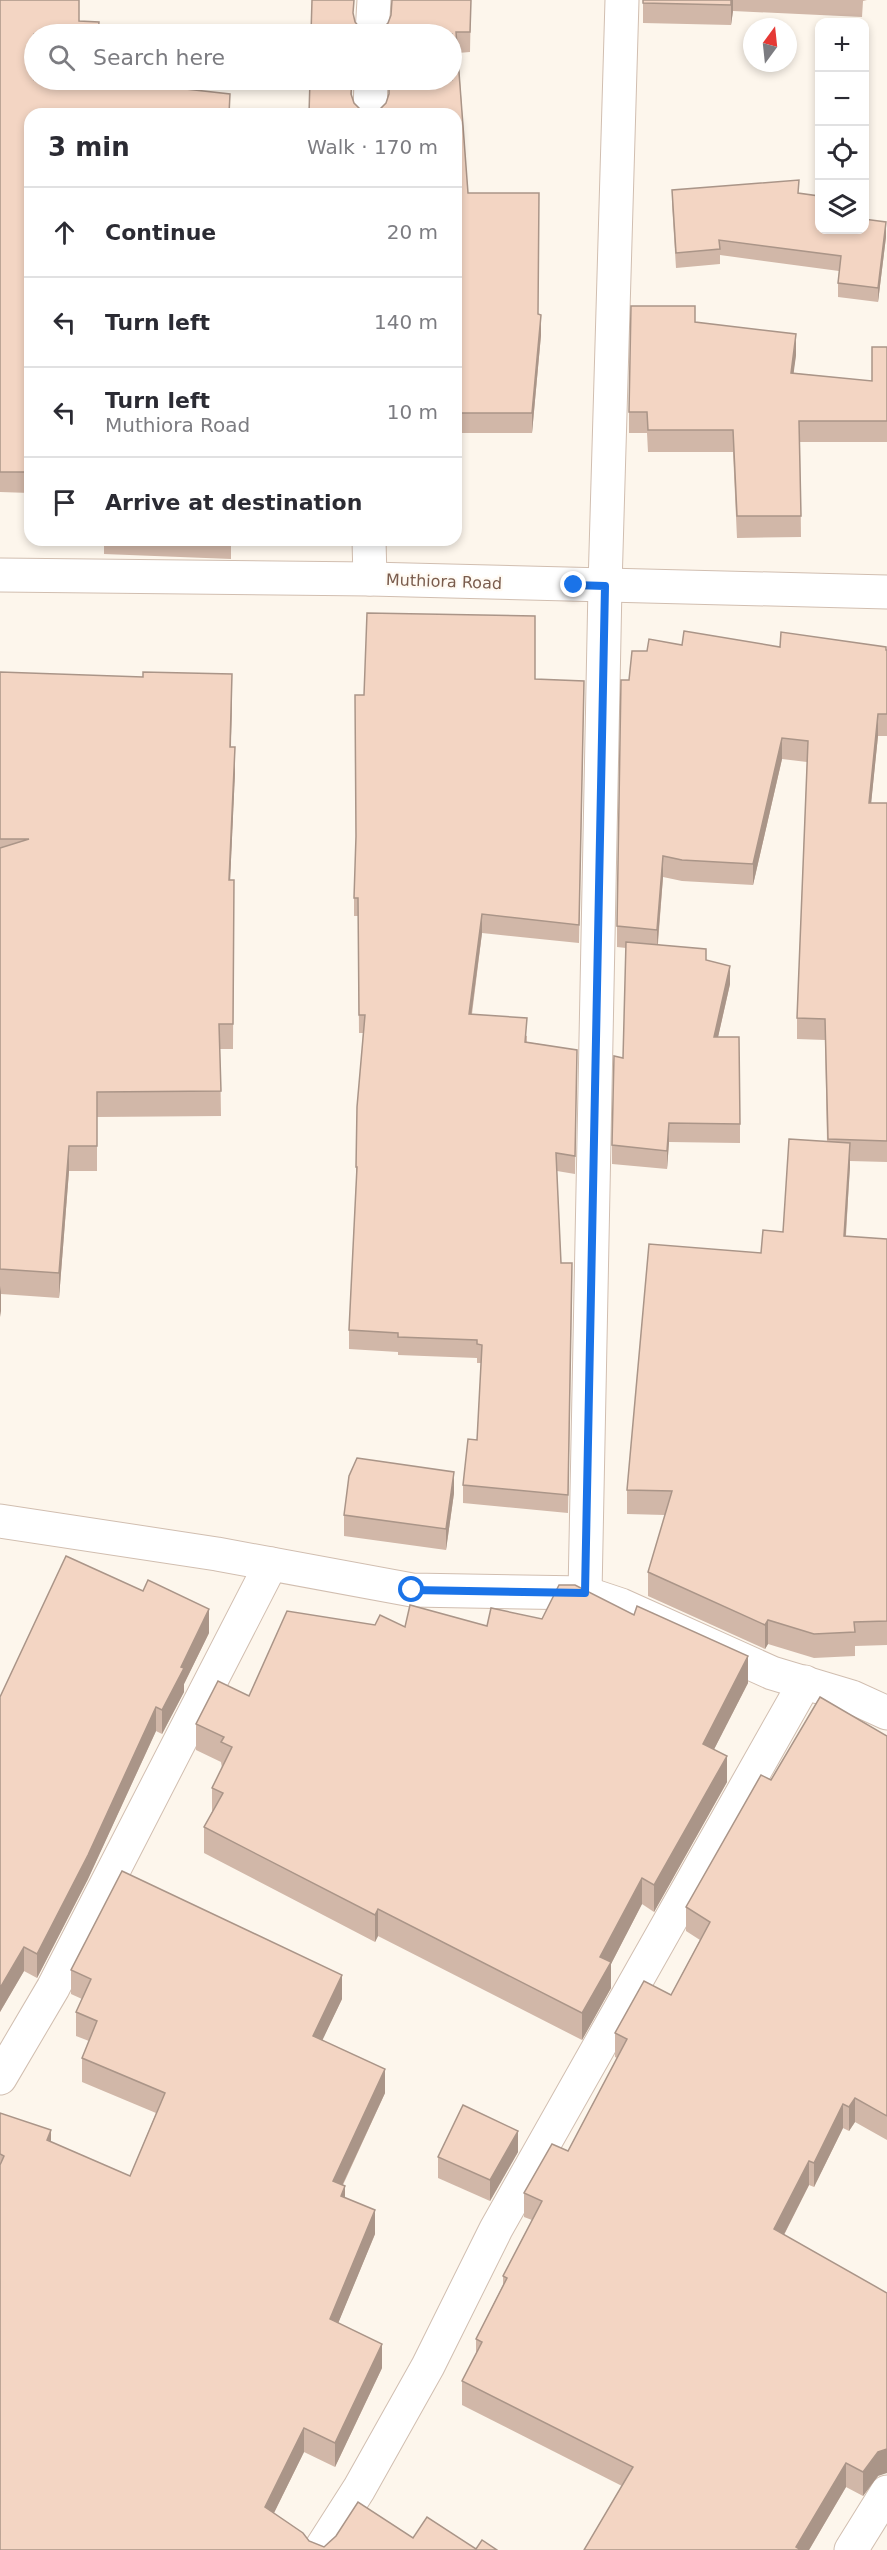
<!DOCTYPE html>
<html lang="en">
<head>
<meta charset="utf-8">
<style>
	:root { --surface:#fff; --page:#f7f7f7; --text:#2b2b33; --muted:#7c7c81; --line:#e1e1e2 }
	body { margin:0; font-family:"DejaVu Sans",sans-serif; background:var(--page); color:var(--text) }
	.controls { position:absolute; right:18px; top:18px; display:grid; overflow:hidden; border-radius:12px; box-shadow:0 3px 9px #0003 }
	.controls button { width:54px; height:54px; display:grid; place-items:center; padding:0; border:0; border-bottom:2px solid var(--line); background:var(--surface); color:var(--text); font:30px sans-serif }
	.compass { position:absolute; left:743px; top:18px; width:54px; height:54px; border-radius:50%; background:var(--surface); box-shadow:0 3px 9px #0003; rotate:15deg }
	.stop { position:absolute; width:18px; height:18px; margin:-14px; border:4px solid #1a73e8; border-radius:50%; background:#fff }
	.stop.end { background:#1a73e8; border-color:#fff; box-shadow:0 2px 6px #0008 }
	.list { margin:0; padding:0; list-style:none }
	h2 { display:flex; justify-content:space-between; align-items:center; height:78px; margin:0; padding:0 24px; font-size:26px }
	h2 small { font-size:20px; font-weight:400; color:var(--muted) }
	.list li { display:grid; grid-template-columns:39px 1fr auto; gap:18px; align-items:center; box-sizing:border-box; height:90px; padding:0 24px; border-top:2px solid var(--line) }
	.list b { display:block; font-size:22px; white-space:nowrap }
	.list p { margin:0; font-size:20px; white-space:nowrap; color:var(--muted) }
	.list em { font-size:20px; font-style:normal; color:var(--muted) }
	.icon { flex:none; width:33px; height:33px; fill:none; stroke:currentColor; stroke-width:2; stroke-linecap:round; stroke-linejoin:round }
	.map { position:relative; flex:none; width:887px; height:2550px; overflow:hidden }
	.search { position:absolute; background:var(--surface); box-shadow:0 3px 9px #0003; left:24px; top:24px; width:438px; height:66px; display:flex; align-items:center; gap:15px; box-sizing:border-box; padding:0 21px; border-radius:33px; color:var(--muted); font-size:22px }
	.panel { position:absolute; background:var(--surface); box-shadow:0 3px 9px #0003; left:24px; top:108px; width:438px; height:438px; border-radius:18px }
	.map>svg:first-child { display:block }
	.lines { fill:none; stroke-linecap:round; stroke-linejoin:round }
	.minor-casing { stroke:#d1beb0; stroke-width:35 }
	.tertiary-casing { stroke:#d1beb0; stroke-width:35 }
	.minor { stroke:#fff; stroke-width:33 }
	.tertiary { stroke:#fff; stroke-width:33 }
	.wall { fill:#d1b7a8 }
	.shaded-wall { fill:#aa9588 }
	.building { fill:#f3d5c3; stroke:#aa9588; stroke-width:1.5 }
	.route { stroke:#1a73e8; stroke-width:8 }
	.labels { text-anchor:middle; stroke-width:4.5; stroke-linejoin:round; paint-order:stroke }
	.street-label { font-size:16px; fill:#7a5c4d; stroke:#fffaf3 }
</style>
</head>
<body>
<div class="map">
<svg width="887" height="2550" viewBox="0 0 887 2550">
	<rect width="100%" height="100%" fill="#fdf6ec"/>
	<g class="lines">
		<defs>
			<g id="minor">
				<polyline points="372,34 374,0"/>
				<polyline points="370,114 371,80"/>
				<polyline points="369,540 370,579"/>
				<polyline points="0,1521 217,1554 412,1590 585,1593 621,1605 772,1673 852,1697 887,1713"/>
				<polyline points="585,1593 605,586 622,0"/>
				<polyline points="0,2078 53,1988 271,1564"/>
				<polyline points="320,2550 359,2489 428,2366 496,2229 805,1682"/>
				<polyline points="851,2550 887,2492"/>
			</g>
			<polyline id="tertiary" points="0,575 370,579 887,592"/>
		</defs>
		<use href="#minor" class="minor-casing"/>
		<use href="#tertiary" class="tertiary-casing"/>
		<use href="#minor" class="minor"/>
		<use href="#tertiary" class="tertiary"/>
	</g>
	<g class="wall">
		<polygon points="0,0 79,21 99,34 34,80 230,114 30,114 30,493 0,492"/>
		<polygon points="471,0 470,52 458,53 468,193 538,315 541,335 532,433 456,433 456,114 309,114 310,80 352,80 352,96 354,103 360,109 370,112 379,110 452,34 311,34 354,17 355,22 361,29 371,32 381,30"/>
		<polygon points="643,0 867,0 863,1 862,17 733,11 731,25 643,23"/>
		<polygon points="672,190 799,193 819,196 819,230 886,237 878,302 838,297 838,283 839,271 720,255 720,264 676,268 672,204"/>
		<polygon points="695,322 796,355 793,373 872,381 887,347 887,442 800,442 801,537 737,538 733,452 648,452 647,433 629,433 629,412"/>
		<polygon points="104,540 231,540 231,559 104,554"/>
		<polygon points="682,645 887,650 887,736 878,736 871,803 887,803 887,1162 850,1161 846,1236 887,1239 887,1645 855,1646 855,1656 814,1658 768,1644 765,1649 648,1596 648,1572 665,1515 627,1514 627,1490 761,1253 783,1232 827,1142 825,1040 797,1039 797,1018 807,762 782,759 753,885 682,881 663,877 658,944 706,961 730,984 718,1037 740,1124 740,1143 669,1142 667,1169 612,1164 612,1145 623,1058 626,948 617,947 617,926 629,680 647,651"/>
		<polygon points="0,672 232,699 231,747 235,772 230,880 234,880 233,1049 220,1049 221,1116 97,1117 97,1171 69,1171 59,1298 1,1294 0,1317"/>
		<polygon points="535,679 584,681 579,943 482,933 472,1014 527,1036 527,1042 577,1050 575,1174 557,1171 561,1263 572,1281 568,1513 463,1503 463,1485 477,1440 481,1363 477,1363 477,1358 398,1355 398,1352 349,1349 349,1330 356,1185 356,1167 363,1033 359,1033 358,916 354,916 354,898 364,695"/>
		<polygon points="454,1493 446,1550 344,1536 344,1515"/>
		<polygon points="375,1625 405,1627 487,1626 748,1683 714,1749 727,1782 654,1912 642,1904 611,1964 611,1988 582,2040 378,1936 375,1942 204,1853 204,1827 212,1812 212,1788 222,1768 221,1762 196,1750 196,1724"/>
		<polygon points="209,1633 184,1684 184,1692 162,1734 156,1731 88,1879 37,1978 24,1971 0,2012 0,1697"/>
		<polygon points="887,1736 887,2140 855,2122 849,2131 843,2128 814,2187 809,2185 784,2235 878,2476 863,2496 846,2487 809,2550 584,2550 622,2486 462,2405 462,2381 476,2355 476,2339 503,2285 503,2276 532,2220 524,2217 524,2193 568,2151 617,2058 615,2057 615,2033 671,1995 700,1940 686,1931 686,1907 771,1780"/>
		<polygon points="71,1970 342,1999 322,2040 385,2093 343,2185 345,2197 375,2234 338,2323 382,2368 335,2467 304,2452 274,2513 309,2541 324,2547 413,2538 476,2549 0,2550 0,2113 51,2142 130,2176 156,2113 82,2082 82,2058 89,2041 76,2036 76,2012 82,1999 71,1994"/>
		<polygon points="518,2152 490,2201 438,2178 438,2157"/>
	</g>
	<g class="shaded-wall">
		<polygon points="731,0 733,0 733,11 731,25"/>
		<polygon points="886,222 886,237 878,302 878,288"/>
		<polygon points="541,315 541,335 532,433 532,413"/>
		<polygon points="796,334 796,355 791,394 791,373"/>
		<polygon points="232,674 232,699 230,772 230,747"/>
		<polygon points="878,714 878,736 869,824 869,803"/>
		<polygon points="782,738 782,759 753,885 753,864"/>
		<polygon points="235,747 235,772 229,905 229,880"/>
		<polygon points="663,856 663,877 657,951 657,930"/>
		<polygon points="482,914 482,933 469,1032 469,1014"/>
		<polygon points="730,966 730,984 714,1055 714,1037"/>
		<polygon points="669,1123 669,1142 667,1169 667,1151"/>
		<polygon points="850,1143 850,1167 844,1260 844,1236"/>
		<polygon points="69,1146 69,1171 59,1298 59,1273"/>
		<polygon points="1,1286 1,1311 0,1317 0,1292"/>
		<polygon points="454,1472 454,1493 446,1550 446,1529"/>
		<polygon points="209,1609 209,1633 184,1684 184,1692 162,1734 162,1710 181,1667"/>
		<polygon points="768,1620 768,1644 765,1649 765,1625"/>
		<polygon points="748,1656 748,1683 703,1771 703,1744"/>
		<polygon points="156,1707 156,1731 88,1879 37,1978 37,1954"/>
		<polygon points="727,1756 727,1782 654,1912 654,1885"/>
		<polygon points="642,1878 642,1904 611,1964 611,1988 582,2040 582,2013 600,1957"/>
		<polygon points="378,1909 378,1936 375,1942 375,1915"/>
		<polygon points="24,1947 24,1971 0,2012 0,1988"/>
		<polygon points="342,1975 342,1999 313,2060 313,2036"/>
		<polygon points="385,2069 385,2093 333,2205 333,2181"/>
		<polygon points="855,2098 855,2122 849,2131 849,2107"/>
		<polygon points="843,2104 843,2128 814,2187 814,2163"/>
		<polygon points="51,2130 51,2155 47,2140"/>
		<polygon points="518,2131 518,2152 490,2201 490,2180"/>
		<polygon points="809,2161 809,2185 774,2254 774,2229"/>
		<polygon points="345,2186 345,2210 341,2196"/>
		<polygon points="375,2210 375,2234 330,2343 330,2319"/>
		<polygon points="382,2344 382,2368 335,2467 335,2443"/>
		<polygon points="304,2428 304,2452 265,2531 265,2507"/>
		<polygon points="887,2449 887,2473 878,2476 863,2496 863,2472 878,2452"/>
		<polygon points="846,2463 846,2487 809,2550 796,2550 796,2547"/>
	</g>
	<g class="building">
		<polygon points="0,0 79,0 79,21 99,22 98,34 34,34 34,80 105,80 230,94 229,114 30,114 30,472 0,472"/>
		<polygon points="312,0 354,0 353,13 355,22 361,29 371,32 381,30 388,23 391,15 392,0 471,0 470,32 456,32 468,193 539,193 538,314 541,315 532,413 456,413 456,114 309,114 310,80 352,80 351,94 354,103 360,109 370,112 379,110 386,103 389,94 389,80 452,80 452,34 311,34"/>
		<polygon points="643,0 731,0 731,5 643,3"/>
		<polygon points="799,180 798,193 819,196 818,214 819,214 819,230 864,230 864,219 886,222 878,288 838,283 841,256 719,240 720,249 676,253 672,190"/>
		<polygon points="631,306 695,306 695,322 796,334 791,373 872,381 872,347 887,347 887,421 799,421 801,516 737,516 733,430 648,430 647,412 629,412"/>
		<polygon points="367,613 535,616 535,679 584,681 579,925 482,914 469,1014 527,1018 525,1042 577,1050 575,1156 556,1153 561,1263 572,1263 568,1495 463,1485 468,1439 477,1440 482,1345 477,1344 477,1340 398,1337 398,1333 349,1330 357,1167 356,1167 357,1107 365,1015 359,1015 358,898 354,898 356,836 355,695 364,695"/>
		<polygon points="684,631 780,647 781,632 886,647 886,650 887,650 887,714 878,714 869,803 887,803 887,1141 828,1139 825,1019 797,1018 808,741 782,738 753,864 682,860 663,856 657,930 617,926 621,680 629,680 632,651 647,651 649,639 682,645"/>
		<polygon points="0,672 143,677 143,672 232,674 230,747 235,747 229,880 234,880 233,1024 219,1024 221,1091 97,1092 97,1146 69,1146 59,1273 0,1269 0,848 29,839 0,839"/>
		<polygon points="626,942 706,949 706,960 730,966 714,1037 739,1037 740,1124 669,1123 667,1151 612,1145 614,1056 623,1058"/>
		<polygon points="789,1139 850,1143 844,1236 887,1239 887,1621 854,1622 855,1632 814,1634 768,1620 765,1625 648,1572 672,1491 627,1490 649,1244 761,1253 763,1230 783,1232"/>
		<polygon points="357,1458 454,1472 446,1529 344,1515 349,1476"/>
		<polygon points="66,1556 143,1591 148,1580 209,1609 181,1667 184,1668 162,1710 156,1707 88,1855 37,1954 24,1947 0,1988 0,1697"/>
		<polygon points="559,1585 575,1585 634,1615 637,1606 748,1656 703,1744 727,1756 654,1885 642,1878 600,1957 611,1962 582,2013 378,1909 375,1915 204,1827 223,1793 212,1788 232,1747 221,1742 224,1737 196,1724 218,1681 249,1696 287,1611 375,1625 380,1615 405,1627 410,1605 487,1626 491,1608 542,1619"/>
		<polygon points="820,1697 887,1736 887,2116 855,2098 849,2107 843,2104 814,2163 809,2161 774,2229 887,2293 887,2449 878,2452 863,2472 846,2463 796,2547 801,2550 584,2550 633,2467 462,2381 482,2342 476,2339 507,2278 503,2276 542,2201 524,2193 552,2144 568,2151 627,2039 615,2033 644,1981 671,1995 710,1922 686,1907 761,1775 771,1780"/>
		<polygon points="122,1871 342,1975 313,2036 385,2069 333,2181 345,2186 341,2196 375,2210 330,2319 382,2344 335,2443 304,2428 265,2507 303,2533 309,2541 324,2547 336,2536 358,2502 413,2538 427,2517 476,2549 482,2540 497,2550 0,2550 0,2165 4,2156 0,2154 0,2113 51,2130 47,2140 130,2176 165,2093 82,2058 97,2021 76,2012 91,1979 71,1970"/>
		<polygon points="463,2105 518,2131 490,2180 438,2157"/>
	</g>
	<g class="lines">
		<polyline class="route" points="412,1590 585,1593 605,586 574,585"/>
	</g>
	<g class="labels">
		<g class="street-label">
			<text transform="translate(444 581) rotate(2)" y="6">Muthiora Road</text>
		</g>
	</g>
</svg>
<div class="controls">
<button>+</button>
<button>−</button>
<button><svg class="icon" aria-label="locate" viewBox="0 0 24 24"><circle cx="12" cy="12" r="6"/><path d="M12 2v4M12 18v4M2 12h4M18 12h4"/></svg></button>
<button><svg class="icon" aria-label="layers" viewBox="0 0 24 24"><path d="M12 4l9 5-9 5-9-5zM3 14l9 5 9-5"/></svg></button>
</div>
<svg class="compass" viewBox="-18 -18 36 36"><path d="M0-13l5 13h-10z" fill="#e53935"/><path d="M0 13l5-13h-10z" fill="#7c7c81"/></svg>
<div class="stop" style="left:412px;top:1590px"></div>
<div class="stop end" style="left:574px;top:585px"></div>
<div class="search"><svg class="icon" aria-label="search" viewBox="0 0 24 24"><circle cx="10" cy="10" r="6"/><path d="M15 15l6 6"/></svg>Search here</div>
<section class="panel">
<h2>3 min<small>Walk · 170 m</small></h2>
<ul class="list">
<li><svg class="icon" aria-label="ahead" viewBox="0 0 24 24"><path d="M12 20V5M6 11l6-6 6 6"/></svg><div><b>Continue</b></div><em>20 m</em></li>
<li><svg class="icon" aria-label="left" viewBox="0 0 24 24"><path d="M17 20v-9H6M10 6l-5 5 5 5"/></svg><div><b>Turn left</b></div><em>140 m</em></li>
<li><svg class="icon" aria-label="left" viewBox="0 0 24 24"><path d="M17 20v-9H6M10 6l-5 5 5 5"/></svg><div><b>Turn left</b><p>Muthiora Road</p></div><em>10 m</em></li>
<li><svg class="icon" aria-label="arrive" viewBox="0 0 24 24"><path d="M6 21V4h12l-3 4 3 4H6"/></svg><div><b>Arrive at destination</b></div></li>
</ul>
</section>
</div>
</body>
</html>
